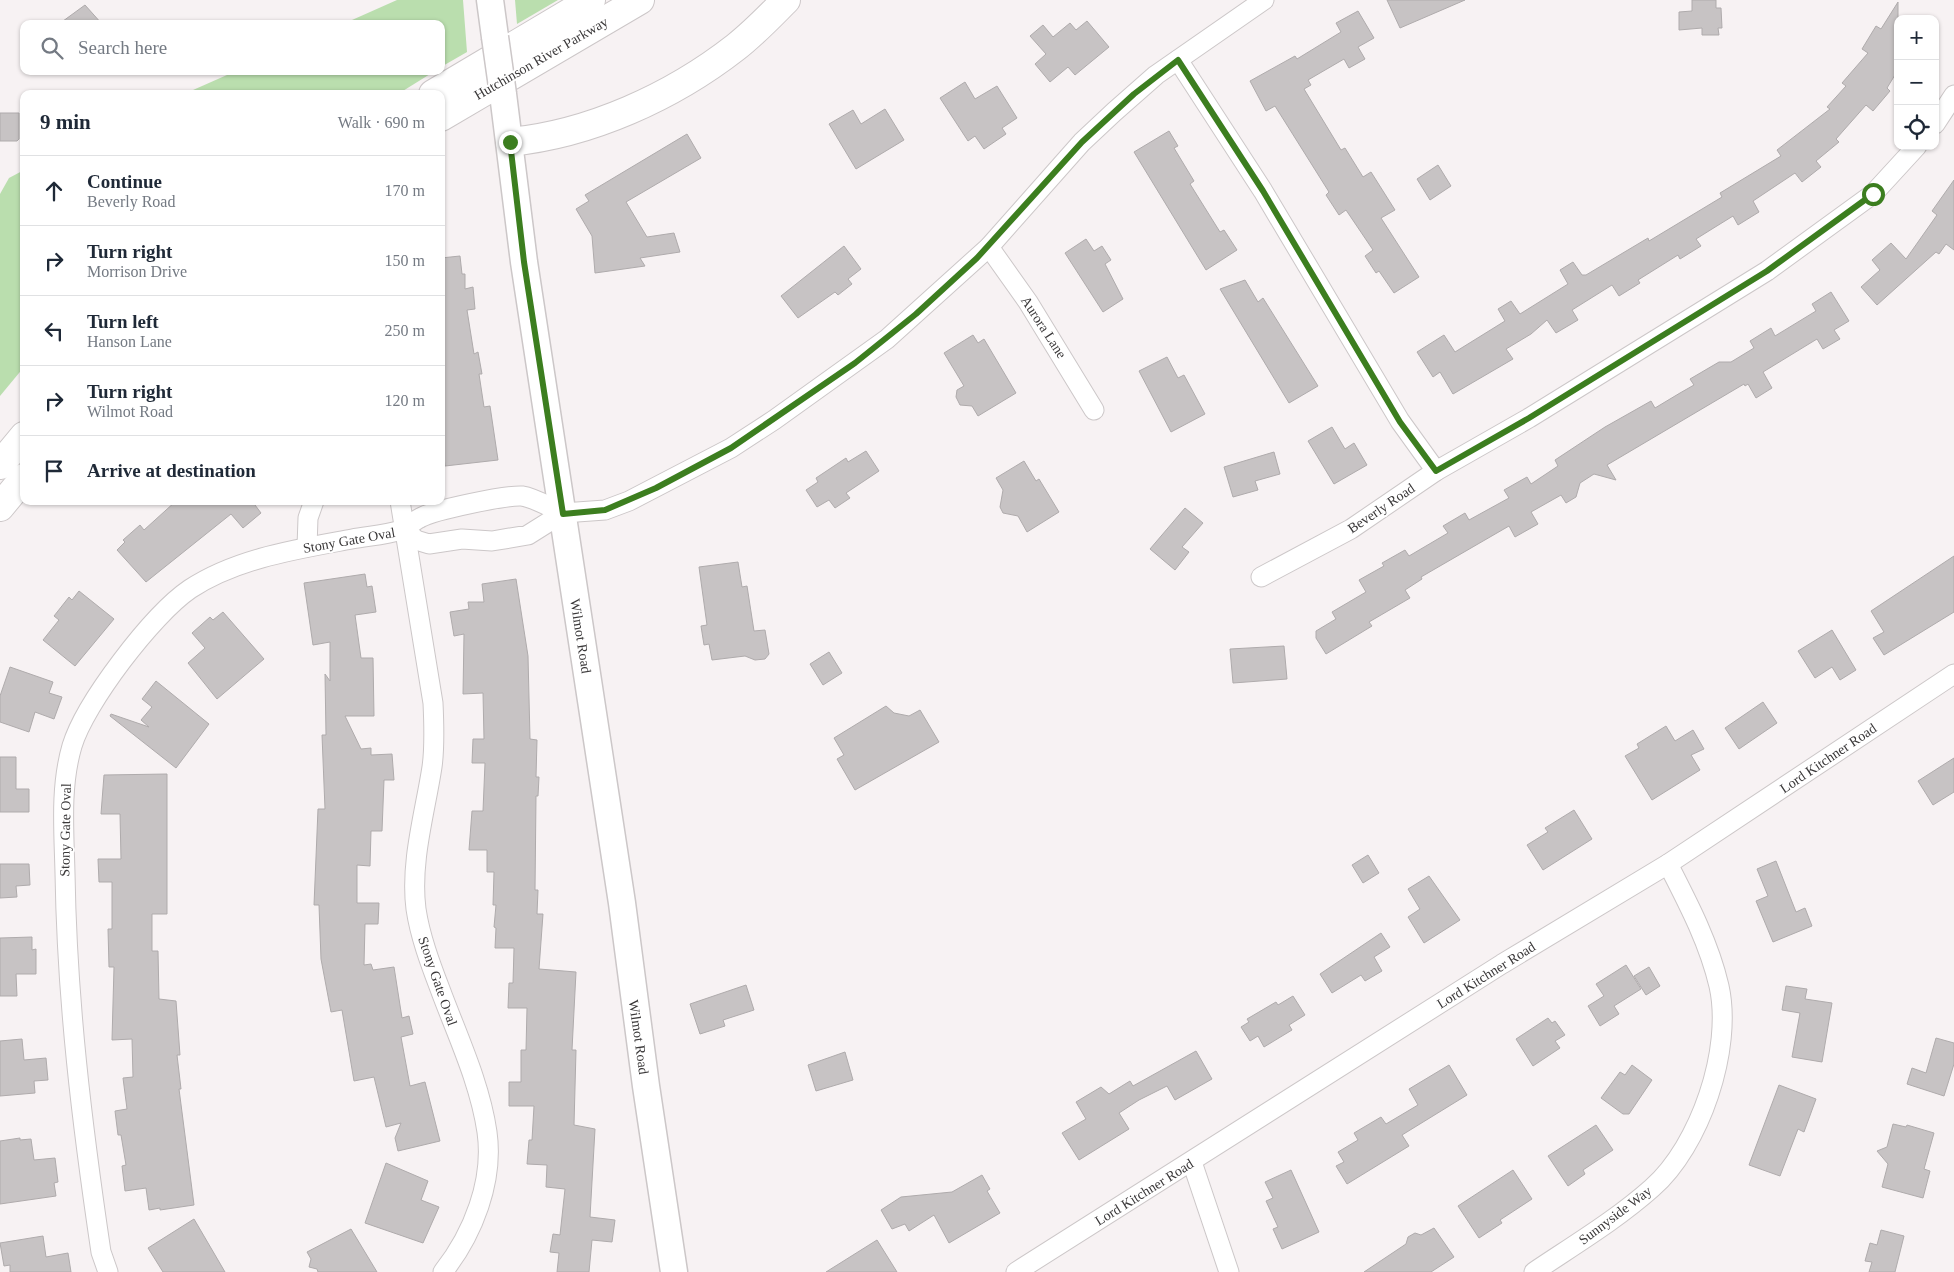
<!DOCTYPE html>
<html lang="en">
<head>
<meta charset="utf-8">
<style>
	:root { --surface:#fff; --page:#f6f6f7; --text:#1f2937; --muted:#747a83; --line:#e0e1e3 }
	body { margin:0; font-family:Georgia,serif; background:var(--page); color:var(--text) }
	.controls { position:absolute; right:15px; top:15px; display:grid; overflow:hidden; border-radius:10px; box-shadow:0 1px 4px #0004 }
	.controls button { width:45px; height:45px; display:grid; place-items:center; padding:0; border:0; border-bottom:1px solid var(--line); background:var(--surface); color:var(--text); font:25px sans-serif }
	.stop { position:absolute; width:15px; height:15px; margin:-11px; border:4px solid #3c7e1f; border-radius:50%; background:#fff }
	.stop.end { background:#3c7e1f; border-color:#fff; box-shadow:0 1px 5px #0008 }
	.list { margin:0; padding:0; list-style:none }
	h2 { display:flex; justify-content:space-between; align-items:center; height:65px; margin:0; padding:0 20px; font-size:21px }
	h2 small { font-size:16px; font-weight:400; color:var(--muted) }
	.list li { display:grid; grid-template-columns:32px 1fr auto; gap:15px; align-items:center; box-sizing:border-box; height:70px; padding:0 20px; border-top:1px solid var(--line) }
	.list b { display:block; font-size:19px; white-space:nowrap }
	.list p { margin:0; font-size:16px; white-space:nowrap; color:var(--muted) }
	.list em { font-size:16px; font-style:normal; color:var(--muted) }
	.icon { flex:none; width:28px; height:28px; fill:none; stroke:currentColor; stroke-width:2; stroke-linecap:round; stroke-linejoin:round }
	.map { position:relative; flex:none; width:1954px; height:1272px; overflow:hidden }
	.search { position:absolute; background:var(--surface); box-shadow:0 1px 4px #0004; left:20px; top:20px; width:425px; height:55px; display:flex; align-items:center; gap:12px; box-sizing:border-box; padding:0 18px; border-radius:10px; color:var(--muted); font-size:19px }
	.panel { position:absolute; background:var(--surface); box-shadow:0 1px 4px #0004; left:20px; top:90px; width:425px; height:415px; border-radius:10px }
	.map>svg:first-child { display:block }
	.green { fill:#badeae }
	.building { fill:#c7c3c4; stroke:#afabac }
	.lines { fill:none; stroke-linecap:round; stroke-linejoin:round }
	.street-casing { stroke:#ccc7c8; stroke-width:21 }
	.secondary-casing { stroke:#ccc7c8; stroke-width:29 }
	.highway-casing { stroke:#ccc7c8; stroke-width:30 }
	.street { stroke:#fff; stroke-width:19 }
	.secondary { stroke:#fff; stroke-width:26 }
	.highway { stroke:#fff; stroke-width:28 }
	.secondary-bridge-casing { stroke:#ccc7c8; stroke-width:29; stroke-linecap:butt }
	.secondary-bridge { stroke:#fff; stroke-width:26 }
	.route { stroke:#3c7e1f; stroke-width:6 }
	.labels { text-anchor:middle; stroke-width:4; stroke-linejoin:round; paint-order:stroke }
	.street-label { font-size:14px; fill:#3a3839; stroke:#fff }
</style>
</head>
<body>
<div class="map">
<svg width="1954" height="1272" viewBox="0 0 1954 1272">
	<rect width="100%" height="100%" fill="#f7f2f3"/>
	<g class="green">
		<polygon points="397,0 463,0 467,52 441,67 441,24 343,24"/>
		<polygon points="515,0 558,0 517,24"/>
		<polygon points="236,71 435,71 398,94 184,94"/>
		<polygon points="24,170 24,367 0,396 0,194 9,178"/>
	</g>
	<g class="building">
		<polygon points="1387,0 1465,0 1400,28"/>
		<polygon points="1692,0 1716,0 1716,8 1721,8 1722,28 1718,28 1719,35 1702,35 1702,28 1679,30 1679,12 1692,11"/>
		<polygon points="1898,2 1898,70 1887,88 1890,91 1873,111 1866,105 1836,139 1839,142 1816,161 1821,167 1802,182 1795,173 1753,201 1759,212 1738,225 1733,216 1712,229 1696,239 1701,246 1680,259 1678,255 1638,280 1640,283 1619,296 1612,285 1572,310 1578,320 1556,333 1547,320 1531,334 1506,349 1513,359 1453,394 1440,372 1433,377 1417,352 1444,335 1455,352 1505,321 1498,309 1511,301 1520,314 1568,284 1560,270 1573,262 1582,275 1586,275 1648,238 1649,241 1722,197 1720,193 1781,156 1777,150 1830,109 1827,107 1846,86 1842,83 1868,53 1862,49 1876,26 1881,29"/>
		<polygon points="85,5 102,24 59,24"/>
		<polygon points="1358,11 1374,38 1358,47 1365,59 1349,68 1344,59 1308,80 1311,85 1304,89 1341,150 1345,148 1363,177 1371,172 1395,210 1381,218 1419,277 1394,293 1379,271 1376,273 1365,256 1373,250 1346,210 1339,215 1326,195 1329,192 1275,106 1266,111 1250,81 1295,56 1297,59 1341,32 1336,23"/>
		<polygon points="1087,21 1109,47 1075,75 1068,67 1050,82 1035,64 1046,54 1030,36 1043,25 1053,37 1070,23 1076,30"/>
		<polygon points="965,82 975,99 997,86 1017,118 1002,128 1006,134 984,149 975,136 968,141 940,98"/>
		<polygon points="885,109 904,140 856,169 829,124 853,110 861,124"/>
		<polygon points="0,113 19,113 19,139 17,141 0,141"/>
		<polygon points="1169,131 1178,146 1174,148 1194,181 1190,184 1220,232 1224,230 1237,250 1206,270 1134,152"/>
		<polygon points="687,134 701,158 626,202 647,237 674,233 680,252 640,258 645,266 595,273 592,236 576,209 589,201 585,195"/>
		<polygon points="1438,165 1451,186 1430,200 1417,179"/>
		<polygon points="1954,180 1954,250 1946,244 1939,254 1936,252 1877,305 1861,287 1880,270 1872,260 1891,243 1906,259 1937,215 1932,211"/>
		<polygon points="1086,239 1094,251 1102,246 1111,260 1105,264 1123,299 1103,312 1065,253"/>
		<polygon points="844,246 861,269 848,279 852,284 838,295 835,292 798,318 781,296"/>
		<polygon points="460,256 462,274 465,274 465,289 473,287 475,309 467,310 474,354 478,352 482,374 479,374 484,407 490,406 498,460 445,466 441,430 441,258"/>
		<polygon points="1245,280 1258,302 1263,298 1318,386 1289,403 1220,289"/>
		<polygon points="1831,292 1849,321 1834,330 1840,339 1823,349 1817,339 1763,372 1772,388 1756,398 1748,384 1745,386 1744,384 1607,465 1616,480 1594,474 1580,483 1576,497 1566,503 1561,495 1531,512 1538,524 1515,537 1509,526 1421,577 1422,579 1405,590 1410,598 1369,622 1372,626 1326,654 1316,638 1316,631 1336,619 1332,612 1366,592 1359,580 1384,566 1382,563 1405,550 1409,556 1448,533 1443,526 1465,513 1469,520 1509,498 1504,490 1527,477 1531,484 1558,466 1555,460 1605,427 1651,401 1655,408 1680,393 1694,385 1690,379 1719,362 1731,362 1754,348 1750,341 1771,328 1775,336 1816,311 1812,304"/>
		<polygon points="973,335 978,343 984,339 1016,393 978,416 972,406 960,405 956,397 957,390 964,386 944,353"/>
		<polygon points="1167,357 1178,378 1184,375 1205,414 1171,432 1139,371"/>
		<polygon points="1332,427 1345,449 1354,443 1367,465 1334,484 1308,441"/>
		<polygon points="866,451 879,471 846,493 850,498 835,508 829,500 817,507 806,490 818,482 816,478 846,458 848,462"/>
		<polygon points="1274,452 1280,474 1255,481 1258,490 1233,497 1224,467"/>
		<polygon points="1024,461 1036,481 1039,479 1059,512 1027,532 1018,516 1003,513 1000,507 1003,490 996,478"/>
		<polygon points="176,501 252,501 261,513 243,528 231,514 146,582 117,550 125,542 123,540 140,525 144,530"/>
		<polygon points="1185,508 1203,523 1182,547 1189,552 1175,570 1150,549"/>
		<polygon points="1954,556 1954,612 1884,655 1873,638 1884,632 1871,611"/>
		<polygon points="738,562 742,587 747,586 754,631 765,630 769,654 765,659 755,660 745,656 712,660 709,644 704,645 701,626 707,625 699,567"/>
		<polygon points="365,574 367,587 372,586 376,612 355,615 361,658 373,658 374,716 345,716 361,749 371,748 371,755 392,754 394,780 384,780 382,831 371,831 370,866 357,865 357,903 379,903 378,924 365,924 364,965 371,964 373,970 394,967 402,1018 409,1016 413,1034 401,1037 410,1086 425,1082 440,1141 398,1151 395,1138 401,1123 386,1127 374,1077 354,1081 342,1010 331,1012 321,959 319,905 314,905 318,809 325,809 322,735 326,735 325,674 330,681 330,642 313,645 304,583"/>
		<polygon points="516,579 528,656 530,739 537,740 536,777 539,777 538,796 536,796 535,890 538,890 537,914 543,914 539,969 576,972 572,1050 576,1050 574,1125 595,1129 590,1217 615,1220 612,1242 592,1240 589,1272 557,1272 559,1253 550,1252 553,1234 560,1235 565,1189 546,1187 547,1165 527,1164 529,1140 532,1140 534,1106 509,1106 509,1082 521,1082 521,1050 526,1050 527,1008 508,1008 509,983 513,983 514,948 495,948 496,928 494,927 496,905 493,905 494,872 487,872 487,850 469,850 472,811 483,811 485,763 472,763 473,739 484,739 483,693 463,694 464,634 454,636 450,612 469,609 468,602 484,602 482,584"/>
		<polygon points="79,591 114,619 75,666 43,640 59,620 54,616 69,597 72,600"/>
		<polygon points="223,612 264,659 217,699 188,663 205,648 192,633 210,617 213,620"/>
		<polygon points="1832,630 1856,670 1840,680 1832,667 1815,678 1798,651"/>
		<polygon points="1284,646 1287,679 1233,683 1230,649"/>
		<polygon points="829,652 842,673 823,685 810,664"/>
		<polygon points="10,667 53,682 49,693 62,697 54,719 35,712 29,732 0,722 0,696"/>
		<polygon points="156,681 209,724 176,768 110,716 111,714 149,727 141,720 152,707 142,699"/>
		<polygon points="1763,702 1777,723 1739,749 1725,728"/>
		<polygon points="886,706 894,713 909,716 920,710 939,742 855,790 837,759 844,755 834,738"/>
		<polygon points="1666,726 1675,741 1693,730 1704,749 1691,755 1700,770 1652,800 1625,756 1639,748 1637,744"/>
		<polygon points="0,757 16,757 16,789 29,789 29,812 0,812"/>
		<polygon points="1954,758 1954,792 1933,805 1918,781"/>
		<polygon points="167,774 167,914 152,914 152,951 158,951 159,999 176,1001 180,1055 177,1055 181,1089 179,1089 194,1205 160,1210 160,1208 149,1210 146,1188 125,1191 122,1166 126,1165 121,1135 118,1135 115,1111 127,1109 123,1078 133,1077 132,1039 112,1040 114,967 109,967 108,929 112,929 112,882 99,882 98,859 121,859 120,814 101,814 104,775"/>
		<polygon points="1574,810 1592,839 1543,870 1527,845 1548,832 1545,828"/>
		<polygon points="1368,855 1379,873 1363,883 1352,865"/>
		<polygon points="1776,861 1796,912 1805,908 1812,926 1773,942 1756,901 1768,896 1757,869"/>
		<polygon points="0,864 29,864 30,885 16,886 17,897 0,898"/>
		<polygon points="1429,876 1460,920 1424,943 1408,917 1420,909 1408,889"/>
		<polygon points="1381,933 1390,947 1374,957 1382,971 1365,981 1361,975 1332,993 1320,974"/>
		<polygon points="32,937 32,950 36,949 36,974 16,974 17,996 0,996 0,938"/>
		<polygon points="1626,965 1641,989 1614,1006 1619,1014 1600,1026 1588,1006 1604,996 1596,984"/>
		<polygon points="1649,967 1660,986 1646,995 1634,976"/>
		<polygon points="746,985 754,1010 723,1020 725,1026 700,1034 690,1004"/>
		<polygon points="1786,986 1807,989 1805,999 1832,1003 1822,1062 1792,1057 1800,1013 1782,1010"/>
		<polygon points="1293,996 1305,1015 1289,1025 1292,1030 1264,1047 1258,1036 1250,1041 1241,1027 1249,1022 1247,1019 1276,1002 1278,1005"/>
		<polygon points="1548,1018 1552,1023 1555,1021 1565,1035 1555,1041 1560,1048 1533,1066 1516,1039"/>
		<polygon points="1936,1038 1954,1043 1954,1064 1944,1096 1907,1084 1912,1068 1926,1073"/>
		<polygon points="22,1039 24,1060 46,1058 48,1080 34,1081 35,1093 0,1096 0,1041"/>
		<polygon points="1196,1051 1212,1079 1175,1100 1167,1086 1139,1100 1119,1113 1129,1129 1079,1160 1062,1133 1086,1119 1076,1102 1101,1087 1109,1094 1130,1081 1133,1086"/>
		<polygon points="845,1052 853,1080 816,1091 808,1065"/>
		<polygon points="1449,1065 1467,1095 1402,1135 1409,1146 1347,1184 1336,1166 1344,1162 1338,1152 1358,1140 1354,1133 1381,1117 1386,1124 1418,1105 1409,1089"/>
		<polygon points="1632,1065 1652,1080 1629,1114 1623,1114 1601,1098 1620,1072 1625,1075"/>
		<polygon points="1779,1085 1816,1099 1804,1132 1798,1129 1780,1176 1749,1165"/>
		<polygon points="1893,1124 1906,1127 1907,1125 1934,1133 1924,1169 1930,1171 1923,1198 1882,1187 1888,1164 1877,1151 1887,1147"/>
		<polygon points="1596,1125 1613,1150 1583,1170 1585,1174 1568,1186 1548,1156"/>
		<polygon points="20,1138 20,1140 31,1139 34,1160 55,1158 58,1182 54,1183 56,1196 0,1204 0,1141"/>
		<polygon points="386,1163 428,1181 421,1200 439,1207 423,1243 365,1223"/>
		<polygon points="1291,1170 1319,1232 1282,1249 1273,1229 1278,1227 1266,1201 1273,1198 1265,1182"/>
		<polygon points="1513,1170 1532,1199 1500,1220 1502,1223 1479,1238 1458,1206"/>
		<polygon points="982,1175 990,1189 987,1191 1000,1213 949,1243 934,1215 909,1231 905,1224 892,1229 881,1210 901,1197 952,1192"/>
		<polygon points="194,1219 225,1272 163,1272 148,1248"/>
		<polygon points="1434,1228 1454,1257 1431,1272 1364,1272 1406,1244 1408,1237 1415,1233 1421,1235"/>
		<polygon points="351,1229 377,1272 318,1272 317,1269 309,1267 311,1259 307,1252"/>
		<polygon points="1881,1230 1904,1236 1895,1272 1869,1272 1872,1262 1865,1261 1870,1243 1877,1245"/>
		<polygon points="43,1236 46,1257 68,1253 71,1272 10,1272 10,1265 4,1266 0,1243"/>
		<polygon points="877,1240 897,1272 826,1272"/>
	</g>
	<g class="lines">
		<defs>
			<g id="street">
				<polyline points="1178,60 1263,191 1400,421 1436,471"/>
				<polyline points="1935,124 1954,95"/>
				<polyline points="989,247 1028,302 1094,410"/>
				<path d="M400,501L433,703C434,724 435,746 432,767C425,813 410,862 416,909C420,936 430,963 440,989C457,1035 480,1083 487,1132C494,1181 473,1234 443,1272"/>
				<polyline points="404,529 416,540 429,544 462,539 492,541 528,535 563,513 605,510 629,501 731,448 774,420 887,339 989,247 1082,142 1114,112 1156,75 1264,0"/>
				<polyline points="307,547 308,518 314,501"/>
				<polyline points="1261,577 1351,529 1436,471 1529,418 1767,271 1873,194 1917,146"/>
				<polyline points="1192,1162 1229,1272"/>
				<path d="M108,1272L101,1252C82,1124 67,1002 65,873C64,831 60,787 72,746C85,703 152,615 190,589C237,558 298,549 352,539C368,536 386,535 401,530C408,528 413,521 420,518C433,510 507,495 522,496C535,498 551,508 563,513"/>
				<polyline points="1016,1272 1502,964 1668,864 1954,674"/>
				<path d="M1534,1272C1574,1245 1616,1220 1652,1188C1700,1146 1733,1049 1719,986C1709,943 1688,903 1668,864"/>
			</g>
			<g id="secondary">
				<polyline points="490,0 495,37"/>
				<polyline points="503,94 524,262 622,903 646,1086 674,1272"/>
			</g>
			<g id="highway">
				<polyline points="433,94 591,0"/>
				<polyline points="441,117 640,0"/>
				<path d="M510,142C590,134 672,97 736,47C754,33 770,16 786,0"/>
				<polyline points="0,465 24,436"/>
				<polyline points="0,507 24,478"/>
			</g>
		</defs>
		<use href="#street" class="street-casing"/>
		<use href="#secondary" class="secondary-casing"/>
		<use href="#highway" class="highway-casing"/>
		<use href="#street" class="street"/>
		<use href="#secondary" class="secondary"/>
		<use href="#highway" class="highway"/>
		<defs>
			<polyline id="secondary-bridge" points="495,37 503,94"/>
		</defs>
		<use href="#secondary-bridge" class="secondary-bridge-casing"/>
		<use href="#secondary-bridge" class="secondary-bridge"/>
	</g>
	<g class="lines">
		<polyline class="route" points="510,142 524,262 563,514 605,510 656,488 731,448 855,363 916,314 977,258 1082,142 1134,94 1178,60 1263,191 1400,422 1436,471 1529,418 1767,271 1873,194"/>
	</g>
	<g class="labels">
		<g class="street-label">
			<text transform="translate(541 58) rotate(-30)" y="5">Hutchinson River Parkway</text>
			<text transform="translate(1044 327) rotate(57)" y="5">Aurora Lane</text>
			<text transform="translate(1381 508) rotate(-34)" y="5">Beverly Road</text>
			<text transform="translate(349 540) rotate(-10)" y="5">Stony Gate Oval</text>
			<text transform="translate(581 636) rotate(81)" y="5">Wilmot Road</text>
			<text transform="translate(1828 758) rotate(-34)" y="5">Lord Kitchner Road</text>
			<text transform="translate(65 830) rotate(-89)" y="5">Stony Gate Oval</text>
			<text transform="translate(1486 975) rotate(-32)" y="5">Lord Kitchner Road</text>
			<text transform="translate(438 981) rotate(71)" y="5">Stony Gate Oval</text>
			<text transform="translate(639 1037) rotate(82)" y="5">Wilmot Road</text>
			<text transform="translate(1144 1192) rotate(-32)" y="5">Lord Kitchner Road</text>
			<text transform="translate(1615 1215) rotate(-37)" y="5">Sunnyside Way</text>
		</g>
	</g>
</svg>
<div class="controls">
<button>+</button>
<button>−</button>
<button><svg class="icon" aria-label="locate" viewBox="0 0 24 24"><circle cx="12" cy="12" r="6"/><path d="M12 2v4M12 18v4M2 12h4M18 12h4"/></svg></button>
</div>
<div class="stop" style="left:1873px;top:194px"></div>
<div class="stop end" style="left:510px;top:142px"></div>
<div class="search"><svg class="icon" aria-label="search" viewBox="0 0 24 24"><circle cx="10" cy="10" r="6"/><path d="M15 15l6 6"/></svg>Search here</div>
<section class="panel">
<h2>9 min<small>Walk · 690 m</small></h2>
<ul class="list">
<li><svg class="icon" aria-label="ahead" viewBox="0 0 24 24"><path d="M12 20V5M6 11l6-6 6 6"/></svg><div><b>Continue</b><p>Beverly Road</p></div><em>170 m</em></li>
<li><svg class="icon" aria-label="right" viewBox="0 0 24 24"><path d="M7 20v-9h11M14 6l5 5-5 5"/></svg><div><b>Turn right</b><p>Morrison Drive</p></div><em>150 m</em></li>
<li><svg class="icon" aria-label="left" viewBox="0 0 24 24"><path d="M17 20v-9H6M10 6l-5 5 5 5"/></svg><div><b>Turn left</b><p>Hanson Lane</p></div><em>250 m</em></li>
<li><svg class="icon" aria-label="right" viewBox="0 0 24 24"><path d="M7 20v-9h11M14 6l5 5-5 5"/></svg><div><b>Turn right</b><p>Wilmot Road</p></div><em>120 m</em></li>
<li><svg class="icon" aria-label="arrive" viewBox="0 0 24 24"><path d="M6 21V4h12l-3 4 3 4H6"/></svg><div><b>Arrive at destination</b></div></li>
</ul>
</section>
</div>
</body>
</html>
